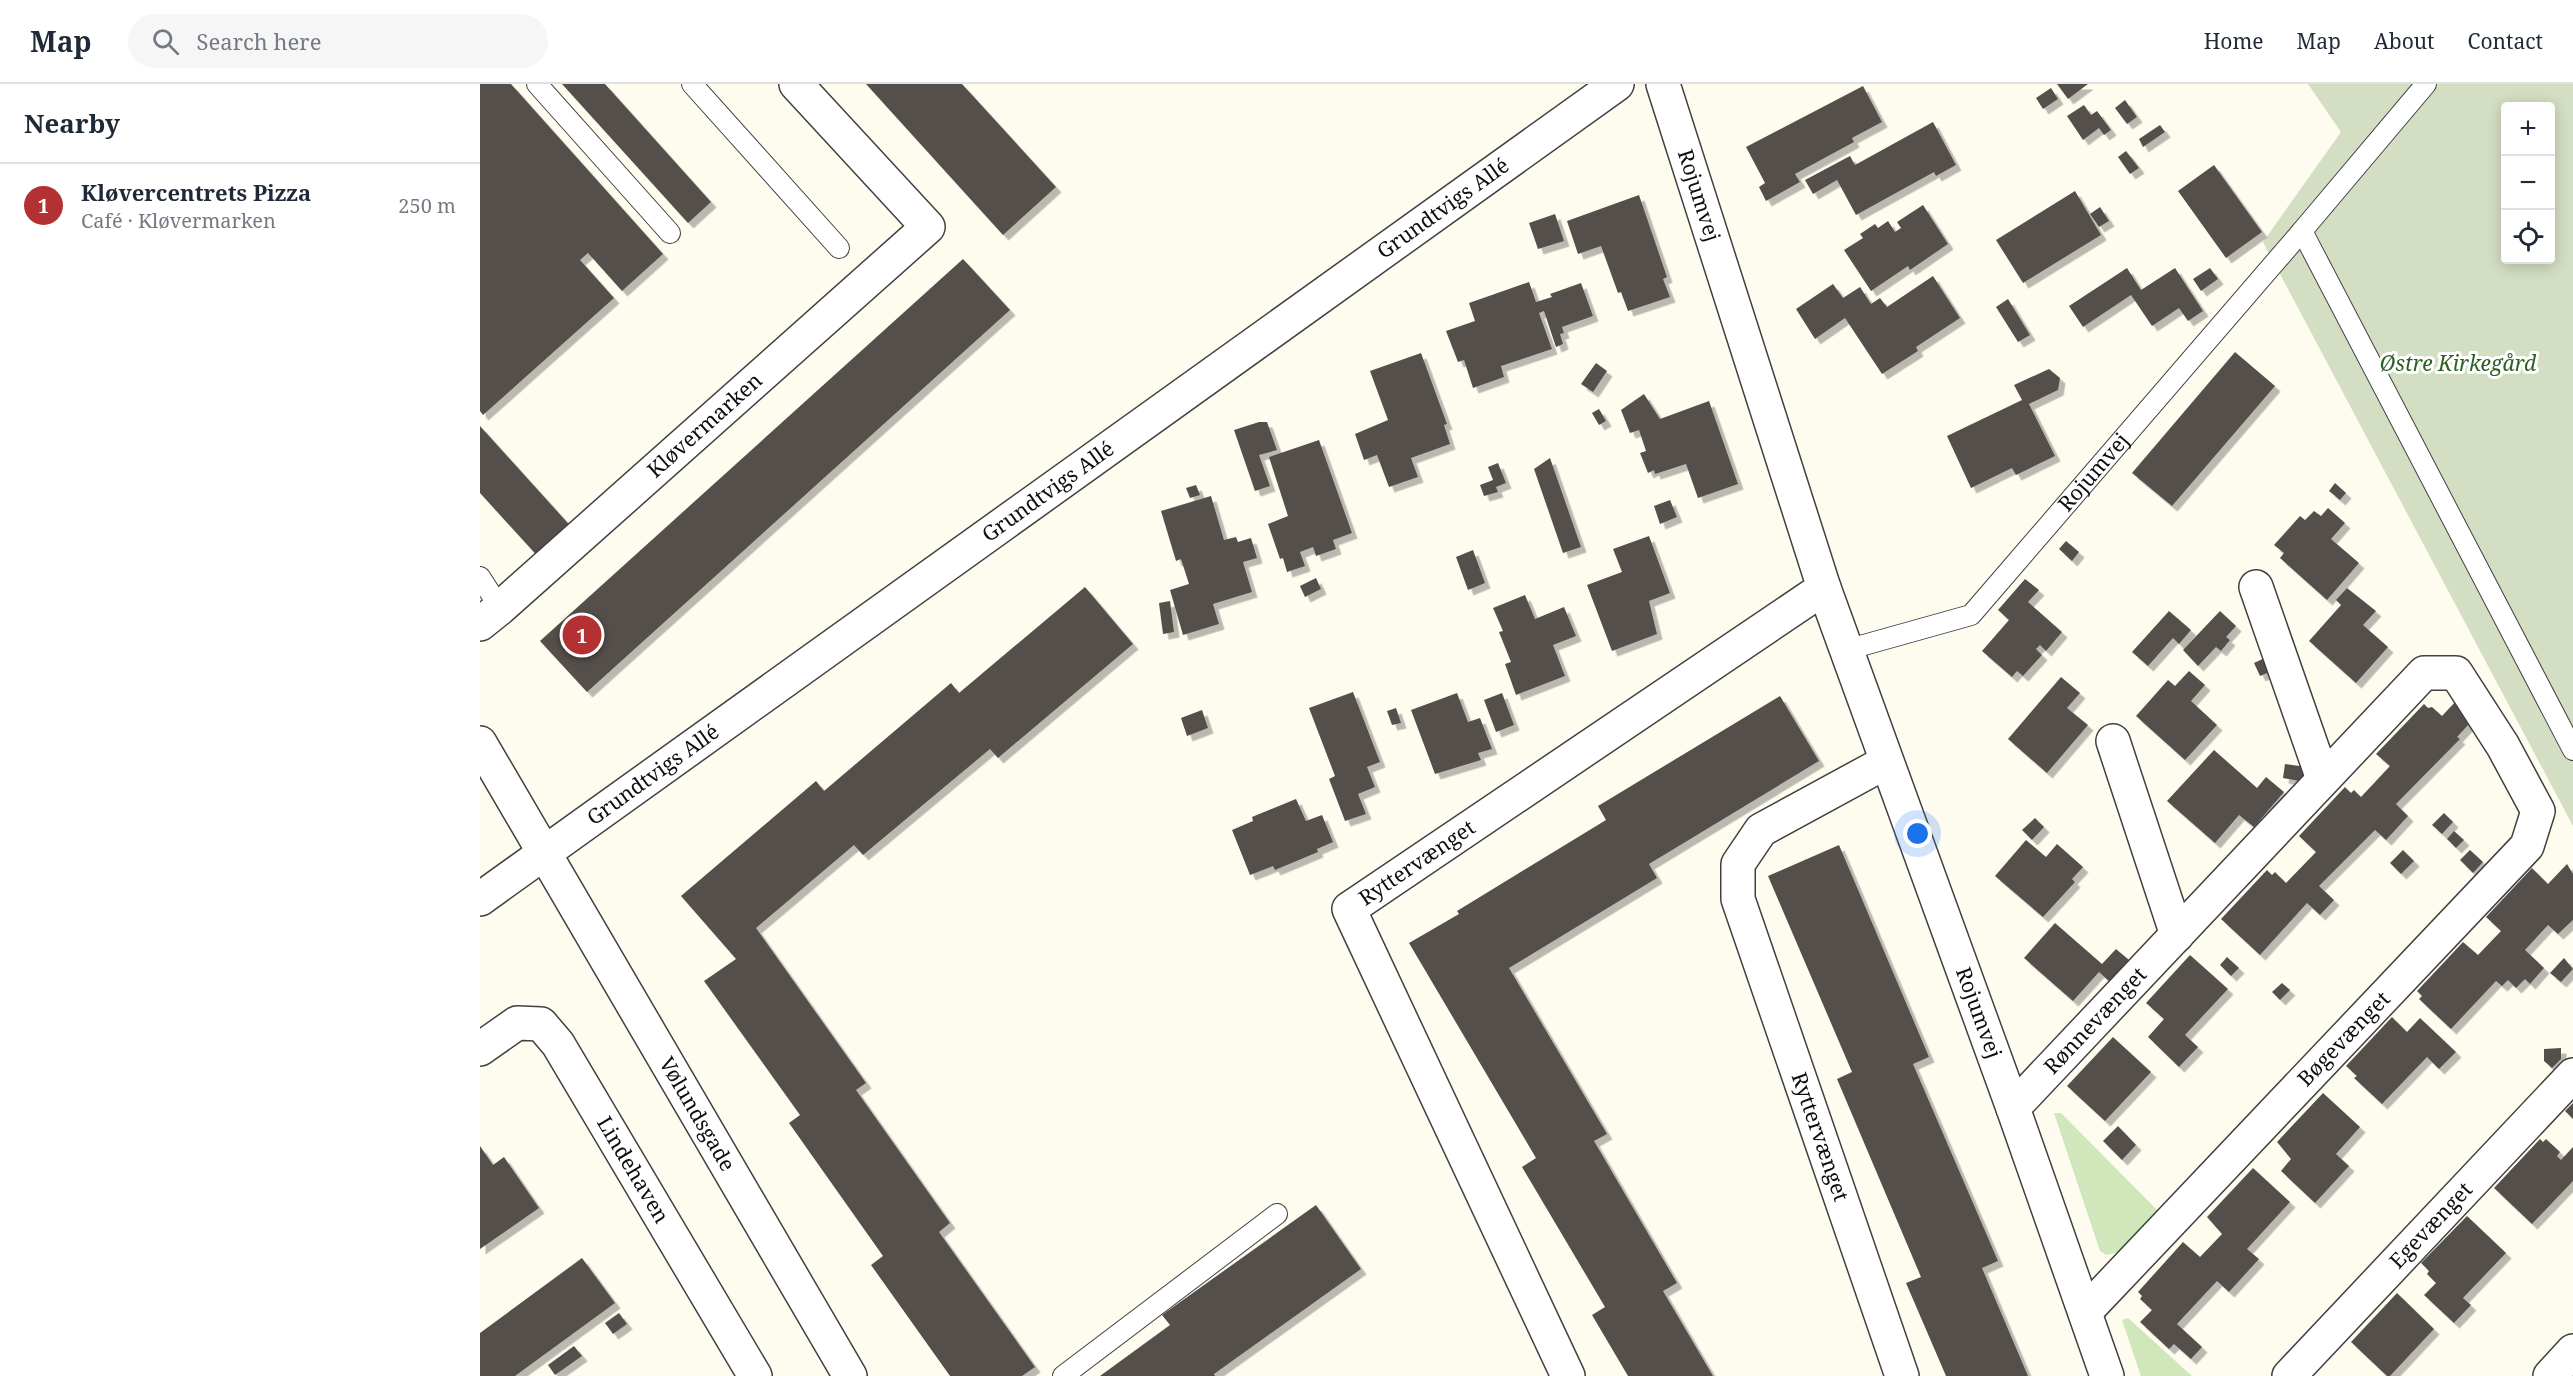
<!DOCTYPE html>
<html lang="en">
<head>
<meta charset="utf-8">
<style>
	:root { --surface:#fff; --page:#f6f6f7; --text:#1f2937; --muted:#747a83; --line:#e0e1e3; --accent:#b33132 }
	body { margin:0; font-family:"Noto Serif",serif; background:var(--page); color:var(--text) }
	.controls { position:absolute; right:18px; top:18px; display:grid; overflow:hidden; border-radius:6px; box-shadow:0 3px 15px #0003 }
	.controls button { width:54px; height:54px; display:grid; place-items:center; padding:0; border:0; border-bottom:2px solid var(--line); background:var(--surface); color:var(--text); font:30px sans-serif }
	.you { position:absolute; left:1438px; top:750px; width:21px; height:21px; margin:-15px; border:4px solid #fff; border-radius:50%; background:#1a73e8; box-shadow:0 0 0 9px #1a73e833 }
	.badge { display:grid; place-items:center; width:39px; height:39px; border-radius:50%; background:var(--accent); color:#fff; font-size:20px; font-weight:700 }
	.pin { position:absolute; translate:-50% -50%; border:3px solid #fff; box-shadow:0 2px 6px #0006 }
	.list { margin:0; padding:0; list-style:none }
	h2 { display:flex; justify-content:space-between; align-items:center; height:78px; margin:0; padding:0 24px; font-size:26px }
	h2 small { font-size:20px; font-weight:400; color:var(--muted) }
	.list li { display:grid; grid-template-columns:39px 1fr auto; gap:18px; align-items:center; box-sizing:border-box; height:84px; padding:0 24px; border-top:2px solid var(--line) }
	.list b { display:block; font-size:22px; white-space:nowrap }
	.list p { margin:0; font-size:20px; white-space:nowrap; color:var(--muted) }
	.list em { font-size:20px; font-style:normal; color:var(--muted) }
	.icon { flex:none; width:33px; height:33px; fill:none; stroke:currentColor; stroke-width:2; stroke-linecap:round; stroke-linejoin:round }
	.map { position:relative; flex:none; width:2093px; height:1292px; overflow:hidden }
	header { display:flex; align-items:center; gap:36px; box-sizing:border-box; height:84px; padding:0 30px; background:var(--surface); border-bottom:2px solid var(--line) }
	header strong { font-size:28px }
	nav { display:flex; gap:33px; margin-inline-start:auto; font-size:21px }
	.search { width:420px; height:54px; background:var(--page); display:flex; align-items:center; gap:15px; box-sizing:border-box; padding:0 21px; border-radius:33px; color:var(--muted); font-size:22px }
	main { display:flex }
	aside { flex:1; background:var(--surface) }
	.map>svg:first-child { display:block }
	.green { fill:#d0e6bb }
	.cemetery { fill:#d4dec2; fill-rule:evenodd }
	.building { fill:#554f4b; filter:url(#shadow) }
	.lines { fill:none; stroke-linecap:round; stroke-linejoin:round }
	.service-casing { stroke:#414141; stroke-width:22 }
	.minor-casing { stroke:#414141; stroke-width:36 }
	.tertiary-casing { stroke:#414141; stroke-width:36 }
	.service { stroke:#fff; stroke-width:20 }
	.minor { stroke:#fff; stroke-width:33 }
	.tertiary { stroke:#fff; stroke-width:33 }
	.labels { text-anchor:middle; stroke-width:6; stroke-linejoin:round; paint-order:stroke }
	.street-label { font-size:21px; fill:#0e0e0e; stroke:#fff }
	.park-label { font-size:21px; font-style:italic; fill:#2d6023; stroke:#fff }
</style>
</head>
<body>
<header>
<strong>Map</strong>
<div class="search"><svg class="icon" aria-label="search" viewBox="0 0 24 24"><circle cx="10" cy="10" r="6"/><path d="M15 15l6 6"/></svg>Search here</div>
<nav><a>Home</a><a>Map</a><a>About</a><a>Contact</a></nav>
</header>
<main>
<aside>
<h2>Nearby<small></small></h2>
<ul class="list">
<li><span class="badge">1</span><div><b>Kløvercentrets Pizza</b><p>Café · Kløvermarken</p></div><em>250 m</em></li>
</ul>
</aside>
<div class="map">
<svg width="2093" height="1292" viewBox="0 0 2093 1292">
	<defs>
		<filter id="shadow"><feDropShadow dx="5.5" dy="5.5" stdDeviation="0" flood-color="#0004"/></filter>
	</defs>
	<rect width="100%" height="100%" fill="#fefbef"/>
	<g class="green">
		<polygon points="1574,1029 1581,1029 1680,1129 1645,1167 1626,1171 1620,1167"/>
		<polygon points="1648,1234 1712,1292 1661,1292 1642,1236"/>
	</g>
	<path class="cemetery" d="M1828,0H2093V742L1783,158L1861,48ZM2026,22H2070V176H2026Z"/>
	<g class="building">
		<polygon points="0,0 31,0 183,170 142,207 108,169 100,176 134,214 3,331 0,327"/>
		<polygon points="82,0 125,0 231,118 208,139"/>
		<polygon points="386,0 482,0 576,103 523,151"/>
		<polygon points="1577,0 1608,0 1588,15"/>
		<polygon points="1383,2 1402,38 1372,54 1374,58 1315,90 1320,98 1286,117 1279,103 1285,99 1266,63"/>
		<polygon points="1571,4 1578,15 1563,25 1556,14"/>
		<polygon points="1645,16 1657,33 1647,40 1635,24"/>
		<polygon points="1604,21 1611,31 1617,27 1631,46 1624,51 1619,44 1603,56 1587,32"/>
		<polygon points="1453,38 1476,81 1456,92 1454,88 1376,131 1357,96 1333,110 1325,96 1370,72 1375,81"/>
		<polygon points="1680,41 1685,48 1663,63 1659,55"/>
		<polygon points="1646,67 1659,84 1650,90 1638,73"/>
		<polygon points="1734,81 1782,148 1746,174 1698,107"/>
		<polygon points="1595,107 1621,151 1543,199 1516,156"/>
		<polygon points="1159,111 1187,193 1183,195 1190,213 1148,227 1141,208 1138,209 1121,162 1098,170 1087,137"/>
		<polygon points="1443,121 1468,160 1430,186 1428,182 1391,207 1364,166 1383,154 1380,150 1395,140 1398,144 1408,137 1415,148 1421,144 1417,138"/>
		<polygon points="1620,123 1629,137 1619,143 1610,130"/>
		<polygon points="1075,130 1084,157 1058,165 1049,139"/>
		<polygon points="483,175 530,226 107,608 60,557"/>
		<polygon points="1647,184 1661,206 1695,184 1723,227 1708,237 1699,224 1672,242 1651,211 1603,243 1589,222"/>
		<polygon points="1730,184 1738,195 1721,207 1713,195"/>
		<polygon points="1453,192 1480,234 1436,263 1438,267 1402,290 1365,234 1335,255 1316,225 1353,200 1363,214 1380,203 1391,220 1400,214 1407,223"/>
		<polygon points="1049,198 1056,218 1072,213 1070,210 1101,199 1113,232 1082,243 1084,249 1080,250 1083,260 1076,263 1064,227 1059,229 1072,265 1021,282 1024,293 993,304 984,276 978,278 966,247 995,237 989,219"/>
		<polygon points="1528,215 1550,251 1538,258 1516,223"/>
		<polygon points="1755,268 1795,302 1692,422 1652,389"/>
		<polygon points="941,269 967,340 964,341 970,360 931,374 938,393 909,403 897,371 884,376 875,350 908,336 890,287"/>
		<polygon points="1116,279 1127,287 1113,308 1101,300"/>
		<polygon points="1569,285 1580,294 1578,306 1549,320 1575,372 1536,391 1532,384 1491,404 1467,352 1542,316 1534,301"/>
		<polygon points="1164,310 1180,335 1229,317 1258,400 1218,414 1206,380 1175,390 1174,386 1168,389 1160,369 1166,367 1159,346 1150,349 1141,326"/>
		<polygon points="1119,325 1126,337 1119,341 1112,329"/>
		<polygon points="779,338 787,338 797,366 779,371 790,402 775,407 754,346"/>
		<polygon points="0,342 95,447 62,477 0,409"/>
		<polygon points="839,356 872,449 853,456 856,465 836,472 833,463 820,468 825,482 807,488 803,474 800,475 788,440 808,432 789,373"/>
		<polygon points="1070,374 1101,463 1083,469 1054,385"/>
		<polygon points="1018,379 1026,399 1016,403 1018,408 1004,412 1000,401 1013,396 1008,383"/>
		<polygon points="1855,399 1866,409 1860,416 1849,407"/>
		<polygon points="716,401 720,411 710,414 706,404"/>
		<polygon points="731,412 744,456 756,453 758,458 771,454 777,474 763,478 772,508 733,520 739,540 703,551 690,506 709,500 701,475 696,477 681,427"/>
		<polygon points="1190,416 1197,433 1180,440 1174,422"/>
		<polygon points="1848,424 1865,439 1851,455 1879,479 1847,516 1800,474 1804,469 1794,461 1820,432 1825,436 1834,427 1841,432"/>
		<polygon points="1169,452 1190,509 1169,517 1177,550 1132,567 1107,501 1142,488 1133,465"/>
		<polygon points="1586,457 1599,468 1592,477 1579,465"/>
		<polygon points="993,466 1005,499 988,506 976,473"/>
		<polygon points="836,494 841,505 825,513 820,502"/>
		<polygon points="1545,495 1559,506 1548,518 1582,548 1566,567 1560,561 1556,565 1562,571 1543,592 1537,587 1532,593 1502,567 1529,536 1518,526"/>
		<polygon points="605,503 653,560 518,674 510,665 383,771 374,761 276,844 386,999 376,1006 470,1139 459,1148 555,1283 542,1292 470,1292 391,1181 403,1172 309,1039 320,1031 224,897 256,875 201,812 336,697 344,707 471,599 479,609"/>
		<polygon points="1867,504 1896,527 1883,541 1908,563 1876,599 1829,557 1861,521 1856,516"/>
		<polygon points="1045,511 1055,535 1084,523 1096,552 1073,561 1085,592 1036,611 1025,580 1031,578 1019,548 1023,547 1013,524"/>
		<polygon points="690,517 694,548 683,550 679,519"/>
		<polygon points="1689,527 1711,546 1699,560 1693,554 1668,582 1652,568"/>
		<polygon points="1740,527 1756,542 1746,553 1750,556 1741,567 1736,563 1718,582 1703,566"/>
		<polygon points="1787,573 1792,587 1780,592 1774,579"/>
		<polygon points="1709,587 1725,601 1711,617 1737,641 1705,676 1656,632 1688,596 1695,602"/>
		<polygon points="1581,593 1600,609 1587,624 1608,641 1567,689 1528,655"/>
		<polygon points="873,608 900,678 887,683 895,703 878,710 886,730 865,737 849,695 855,692 829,624"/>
		<polygon points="977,609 988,638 1000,634 1012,665 998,669 1001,676 955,690 931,626"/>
		<polygon points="1022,609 1034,641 1016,648 1004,616"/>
		<polygon points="1300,612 1339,677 1169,780 1177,794 1029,884 1127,1050 1114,1057 1197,1199 1183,1207 1233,1292 1148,1292 1112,1231 1125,1223 1042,1083 1056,1074 929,859 979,830 977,827 1126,736 1118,722"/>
		<polygon points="1977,616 1990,639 1977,653 1980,655 1916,720 1928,732 1906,756 1895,746 1839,802 1854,816 1840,831 1827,819 1780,871 1741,835 1787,786 1792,791 1795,788 1806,799 1836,768 1819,752 1865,703 1871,709 1874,706 1881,713 1910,682 1896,670 1944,620 1948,624 1952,623 1962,632"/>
		<polygon points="916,624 921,639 912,641 907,627"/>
		<polygon points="722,626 728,644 707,652 701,634"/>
		<polygon points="1734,666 1777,704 1786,693 1804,708 1774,743 1759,731 1735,759 1687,717"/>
		<polygon points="1805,680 1827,683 1825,698 1803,694"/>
		<polygon points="816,715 826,737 842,731 853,758 837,765 838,768 795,786 793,782 770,791 752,746 773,737 772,733"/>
		<polygon points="1964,729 1973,738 1962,750 1952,741"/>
		<polygon points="1555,734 1564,743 1552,756 1542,746"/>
		<polygon points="1974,747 1984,756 1976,764 1967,755"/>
		<polygon points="1546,756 1566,773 1577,760 1603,783 1592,795 1595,798 1563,833 1515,792"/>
		<polygon points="1359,761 1449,973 1433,980 1518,1177 1502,1184 1548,1292 1466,1292 1426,1199 1441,1193 1357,995 1372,988 1288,792"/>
		<polygon points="1923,766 1934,777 1921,790 1910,779"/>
		<polygon points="1990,766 2003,778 1993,789 1980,776"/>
		<polygon points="2087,780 2093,790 2093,836 2078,850 2068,841 2045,866 2064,884 2050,900 2045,895 2036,904 2028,896 2022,902 2016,897 1971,945 1939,915 1942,912 1937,907 1983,858 1998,871 2021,847 2006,833 2052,784 2068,800"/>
		<polygon points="1575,839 1622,880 1636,865 1649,876 1630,898 1619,888 1593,917 1544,874"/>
		<polygon points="1710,871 1748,905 1705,951 1718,963 1699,983 1668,953 1684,935 1666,919"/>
		<polygon points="1747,873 1759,884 1751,892 1740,881"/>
		<polygon points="2084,874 2093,885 2081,898 2070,889"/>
		<polygon points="1802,899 1810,906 1800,916 1792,908"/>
		<polygon points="1912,933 1927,948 1940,934 1976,968 1959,985 1947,973 1902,1020 1874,994 1877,992 1866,982"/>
		<polygon points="1633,953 1671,988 1625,1037 1587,1002"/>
		<polygon points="2081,964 2081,975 2072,984 2064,977 2064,965"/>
		<polygon points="1843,1009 1880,1043 1856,1070 1869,1082 1835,1119 1801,1087 1811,1075 1797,1058"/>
		<polygon points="2093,1019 2093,1035 2085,1027"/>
		<polygon points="1638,1042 1656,1061 1642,1076 1623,1057"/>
		<polygon points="2060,1055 2063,1058 2066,1055 2080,1068 2077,1072 2081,1076 2093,1063 2093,1097 2052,1140 2014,1104"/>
		<polygon points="0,1062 13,1081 24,1073 59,1124 0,1165"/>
		<polygon points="1773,1084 1810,1118 1767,1165 1779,1175 1749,1208 1737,1197 1697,1240 1722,1263 1711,1275 1694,1260 1689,1265 1660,1238 1672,1226 1660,1215 1662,1212 1658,1208 1703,1158 1720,1173 1742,1150 1727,1133"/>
		<polygon points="836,1121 881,1185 734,1290 735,1292 620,1292 690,1241 682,1231"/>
		<polygon points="1987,1132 2026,1169 1983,1214 1991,1221 1974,1239 1944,1211 1956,1199 1947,1190 1949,1187 1941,1179"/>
		<polygon points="102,1174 135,1219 35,1292 0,1292 0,1249"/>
		<polygon points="1917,1209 1954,1245 1910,1292 1907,1292 1871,1258"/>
		<polygon points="139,1229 147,1240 133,1250 125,1239"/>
		<polygon points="94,1262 102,1272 75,1291 68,1281"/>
	</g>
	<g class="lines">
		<defs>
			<g id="service">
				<polyline points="57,0 190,149"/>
				<polyline points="212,0 359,164"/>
				<polyline points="1946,0 1822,147 2093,666"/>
				<polyline points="0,493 20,524"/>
				<path id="s1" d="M1366,566L1491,531L1822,147"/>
				<polyline points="583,1292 797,1130"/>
			</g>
			<g id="minor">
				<path id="s2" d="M1183,0L1344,504L1533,1024L1627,1292"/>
				<polyline points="1776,503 1843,695"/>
				<path id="s3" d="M0,540L20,524L448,143L316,0"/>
				<polyline points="1633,657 1697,851"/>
				<path id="s4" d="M0,659L370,1292"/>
				<path id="s5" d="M1406,678L1281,746L1258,780V815L1422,1292"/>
				<path id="s6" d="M0,965L37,939L61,940L78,960L275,1292"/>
				<path id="s7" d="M1533,1024L1944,589H1976L2023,662L2058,727L2047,762L1605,1228"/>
				<path id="s8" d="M1088,1292L869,825L1344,504"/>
				<path id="s9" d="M1809,1292L2093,991"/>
				<polyline points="2070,1292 2093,1267"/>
			</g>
			<g id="tertiary">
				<path id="s10" d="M0,815L1137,0"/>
			</g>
		</defs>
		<use href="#service" class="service-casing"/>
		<use href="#minor" class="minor-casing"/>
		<use href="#tertiary" class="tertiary-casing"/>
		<use href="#service" class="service"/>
		<use href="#minor" class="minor"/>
		<use href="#tertiary" class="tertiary"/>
	</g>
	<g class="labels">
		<g class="street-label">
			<text dy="7" stroke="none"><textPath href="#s2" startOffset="117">Rojumvej</textPath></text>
			<text dy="7" stroke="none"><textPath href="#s10" startOffset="1185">Grundtvigs Allé</textPath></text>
			<text dy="7" stroke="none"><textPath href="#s3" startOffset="300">Kløvermarken</textPath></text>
			<text dy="7" stroke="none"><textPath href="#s1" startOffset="318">Rojumvej</textPath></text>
			<text dy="7" stroke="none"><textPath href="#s10" startOffset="699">Grundtvigs Allé</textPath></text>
			<text dy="7" stroke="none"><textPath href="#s10" startOffset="213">Grundtvigs Allé</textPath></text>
			<text dy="7" stroke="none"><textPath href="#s8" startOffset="598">Ryttervænget</textPath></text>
			<text dy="7" stroke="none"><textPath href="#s2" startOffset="981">Rojumvej</textPath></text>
			<text dy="7" stroke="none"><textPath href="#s7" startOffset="120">Rønnevænget</textPath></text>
			<text transform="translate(1864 955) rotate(-46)" y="7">Bøgevænget</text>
			<text dy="7" stroke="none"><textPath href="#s4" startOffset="430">Vølundsgade</textPath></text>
			<text dy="7" stroke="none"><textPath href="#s5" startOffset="470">Ryttervænget</textPath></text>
			<text dy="7" stroke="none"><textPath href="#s6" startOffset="242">Lindehaven</textPath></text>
			<text dy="7" stroke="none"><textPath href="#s9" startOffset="207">Egevænget</textPath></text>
		</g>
		<g class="park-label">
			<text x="1978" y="287">Østre Kirkegård</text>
		</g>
	</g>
</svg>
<div class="controls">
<button>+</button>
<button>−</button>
<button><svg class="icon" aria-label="locate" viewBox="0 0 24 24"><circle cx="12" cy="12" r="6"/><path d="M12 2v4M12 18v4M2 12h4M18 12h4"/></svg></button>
</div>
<div class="you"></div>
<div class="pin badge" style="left:102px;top:551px">1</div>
</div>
</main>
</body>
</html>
